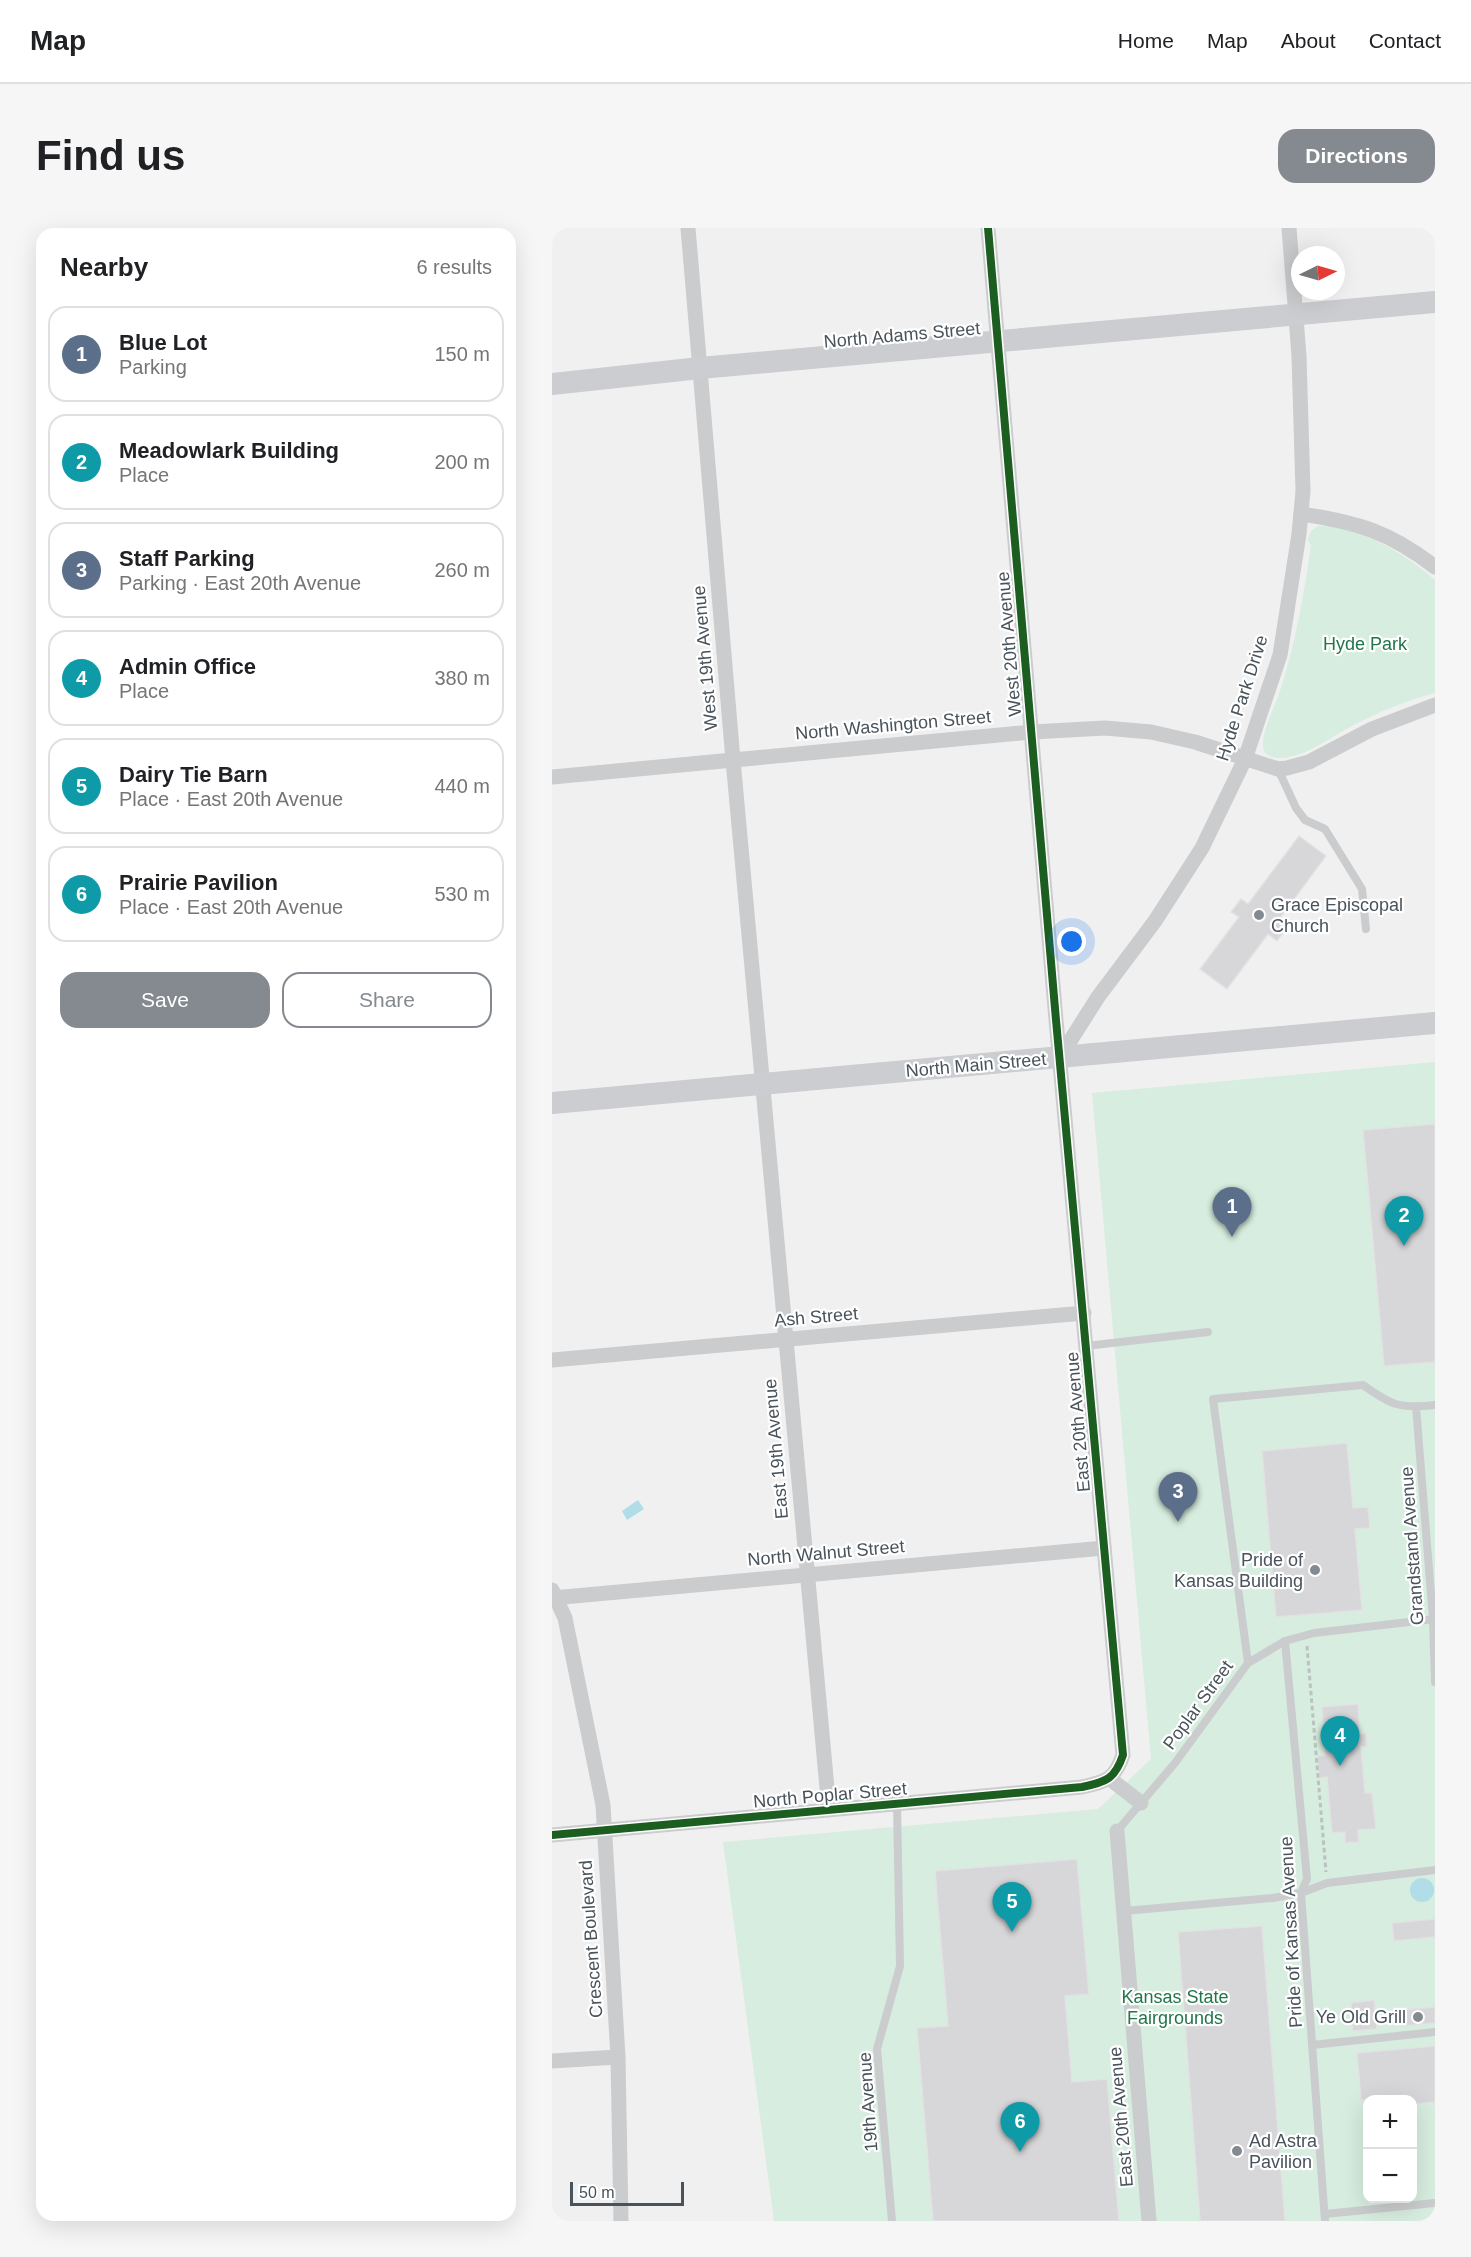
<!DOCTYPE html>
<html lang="en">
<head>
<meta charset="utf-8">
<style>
	:root { --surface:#fff; --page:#f6f6f6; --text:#202124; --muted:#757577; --line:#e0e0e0; --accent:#848a8f }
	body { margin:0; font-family:Helvetica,sans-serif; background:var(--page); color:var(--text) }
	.controls { position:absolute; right:18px; bottom:18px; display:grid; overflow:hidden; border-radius:12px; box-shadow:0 6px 24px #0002 }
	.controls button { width:54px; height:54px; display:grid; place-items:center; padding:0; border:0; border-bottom:2px solid var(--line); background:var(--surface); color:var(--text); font:30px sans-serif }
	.compass { position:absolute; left:739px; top:18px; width:54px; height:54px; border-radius:50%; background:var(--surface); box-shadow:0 6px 24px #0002; rotate:85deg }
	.scale { position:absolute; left:18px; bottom:15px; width:114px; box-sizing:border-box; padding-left:6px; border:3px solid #49535b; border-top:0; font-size:16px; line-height:21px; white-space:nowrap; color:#49535b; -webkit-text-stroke:4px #fff; paint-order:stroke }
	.you { position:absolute; left:520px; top:714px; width:21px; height:21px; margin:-15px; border:4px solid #fff; border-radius:50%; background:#1a73e8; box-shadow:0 0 0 9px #1a73e833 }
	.badge { display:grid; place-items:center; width:39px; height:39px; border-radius:50%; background:var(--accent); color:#fff; font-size:20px; font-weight:700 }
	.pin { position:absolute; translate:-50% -50px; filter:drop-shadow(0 2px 3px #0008) }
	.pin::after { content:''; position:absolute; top:32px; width:21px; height:18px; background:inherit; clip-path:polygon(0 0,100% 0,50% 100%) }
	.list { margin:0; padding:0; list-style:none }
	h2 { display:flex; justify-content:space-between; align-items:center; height:78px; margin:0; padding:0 24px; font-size:26px }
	h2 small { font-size:20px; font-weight:400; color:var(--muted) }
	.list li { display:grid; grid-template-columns:39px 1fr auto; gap:18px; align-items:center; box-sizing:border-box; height:96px; margin:0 12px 12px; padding:0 12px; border:2px solid var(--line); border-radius:18px }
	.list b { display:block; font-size:22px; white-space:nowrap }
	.list p { margin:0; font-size:20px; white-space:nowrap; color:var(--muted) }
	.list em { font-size:20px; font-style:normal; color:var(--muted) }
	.actions { display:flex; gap:12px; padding:18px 24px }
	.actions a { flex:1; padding:14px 0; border:2px solid var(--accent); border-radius:18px; text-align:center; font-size:21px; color:var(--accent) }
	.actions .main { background:var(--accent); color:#fff }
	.map { position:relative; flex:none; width:883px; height:1993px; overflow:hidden; border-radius:18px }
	header { display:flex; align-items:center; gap:36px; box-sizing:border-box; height:84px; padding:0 30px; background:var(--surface); border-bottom:2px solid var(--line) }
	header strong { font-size:28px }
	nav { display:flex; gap:33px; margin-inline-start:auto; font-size:21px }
	.intro { display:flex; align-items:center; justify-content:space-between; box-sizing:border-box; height:144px; padding:0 36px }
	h1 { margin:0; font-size:42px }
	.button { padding:15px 27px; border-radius:18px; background:var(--accent); color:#fff; font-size:21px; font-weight:700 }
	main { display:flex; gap:36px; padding:0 36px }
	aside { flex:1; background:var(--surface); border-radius:18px; box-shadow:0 6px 24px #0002 }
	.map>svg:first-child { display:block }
	.green { fill:#d7eddf; fill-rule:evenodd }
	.water { fill:#b0dde7 }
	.building { fill:#d7d7d9; stroke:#e2e2e3; stroke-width:1.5 }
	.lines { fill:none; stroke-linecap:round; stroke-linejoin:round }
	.path { stroke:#bac3c0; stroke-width:3; stroke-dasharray:4.5 3; stroke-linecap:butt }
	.lane { stroke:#cbccce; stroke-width:8 }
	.street { stroke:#cbccce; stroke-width:15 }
	.secondary { stroke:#cbcdd0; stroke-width:22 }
	.cycleway-casing { stroke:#fff; stroke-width:11 }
	.cycleway { stroke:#1b5e20; stroke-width:8 }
	.poi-dot { fill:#848a8f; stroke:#fff; stroke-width:2 }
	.labels { text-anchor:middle; stroke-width:4.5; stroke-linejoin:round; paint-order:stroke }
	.street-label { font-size:18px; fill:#49535b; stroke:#fff }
	.park-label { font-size:18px; fill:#207649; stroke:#fff }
	.poi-label { font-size:18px; fill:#49535b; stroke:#fff; text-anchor:start }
</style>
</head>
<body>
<header>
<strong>Map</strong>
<nav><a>Home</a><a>Map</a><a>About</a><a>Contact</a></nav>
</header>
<div class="intro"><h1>Find us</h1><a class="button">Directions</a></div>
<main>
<aside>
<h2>Nearby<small>6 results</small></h2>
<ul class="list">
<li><span class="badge" style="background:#5c6f8a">1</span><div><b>Blue Lot</b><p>Parking</p></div><em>150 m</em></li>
<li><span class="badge" style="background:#0f9aa8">2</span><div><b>Meadowlark Building</b><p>Place</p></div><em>200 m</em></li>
<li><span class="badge" style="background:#5c6f8a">3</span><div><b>Staff Parking</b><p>Parking · East 20th Avenue</p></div><em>260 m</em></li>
<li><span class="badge" style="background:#0f9aa8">4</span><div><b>Admin Office</b><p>Place</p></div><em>380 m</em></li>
<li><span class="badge" style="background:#0f9aa8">5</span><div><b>Dairy Tie Barn</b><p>Place · East 20th Avenue</p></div><em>440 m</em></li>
<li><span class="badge" style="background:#0f9aa8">6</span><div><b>Prairie Pavilion</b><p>Place · East 20th Avenue</p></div><em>530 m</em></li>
</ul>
<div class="actions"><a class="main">Save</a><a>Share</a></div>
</aside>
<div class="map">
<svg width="883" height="1993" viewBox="0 0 883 1993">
	<rect width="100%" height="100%" fill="#f1f0f0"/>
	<g class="green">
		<path d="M766,298C806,297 854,326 883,352V465C854,472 823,486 796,500C778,510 758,525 737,529C727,531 718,531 712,523C707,508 722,481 727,466C743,418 752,367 759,317L756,313C757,305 759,302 766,298Z"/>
		<path d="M883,834V1993H222L171,1614L546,1581L599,1531L540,865ZM816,1872H860V1970H816Z"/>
	</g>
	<g class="water">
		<polygon points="86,1272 92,1281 75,1292 70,1283"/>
		<circle cx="870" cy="1662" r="12"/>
	</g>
	<g class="building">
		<polygon points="747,608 774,628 725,694 734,701 725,713 716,706 675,761 648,741 687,689 679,684 689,671 696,676"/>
		<polygon points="883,896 883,1134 832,1138 811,902"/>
		<polygon points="795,1215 801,1280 816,1279 818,1300 803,1301 810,1382 724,1389 710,1223"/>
		<polygon points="806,1476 808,1506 814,1505 815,1519 809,1519 813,1565 820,1565 824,1601 806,1602 807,1614 793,1615 793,1604 780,1605 775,1549 767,1550 765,1528 773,1527 770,1479"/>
		<polygon points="525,1631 537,1766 513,1768 520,1854 555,1851 567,1993 381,1993 365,1800 396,1798 383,1643"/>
		<polygon points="883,1691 883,1709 842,1713 840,1695"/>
		<polygon points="710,1698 733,1993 648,1993 626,1704"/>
		<polygon points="822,1772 825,1801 801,1803 799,1775"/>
		<polygon points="883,1779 883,1795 851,1798 849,1782"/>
		<polygon points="883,1818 883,1874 861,1876 861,1872 809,1872 805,1825"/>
	</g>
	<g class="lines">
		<polyline class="path" points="755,1418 774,1644"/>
		<g class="lane">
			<polyline points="726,541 744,580 753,592 773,601 810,661 814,701"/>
			<polyline points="534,1118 656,1104"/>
			<polyline points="864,1179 881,1391 883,1454"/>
			<polyline points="733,1413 755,1651 749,1665 773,1993"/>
			<path d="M696,1435L661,1171L811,1157C839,1177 847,1181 883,1177"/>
			<polyline points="565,1603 623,1535 696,1435 733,1413 762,1405 883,1391"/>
			<polyline points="572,1683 721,1670 749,1665 775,1655 883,1642"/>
			<polyline points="760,1817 883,1804"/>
			<polyline points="773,1986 883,1975"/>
			<polyline points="340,1993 325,1821 348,1738 345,1576"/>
		</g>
		<g class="street">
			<polyline points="136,0 181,532 277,1582"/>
			<path d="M749,286C805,294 838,304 883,339"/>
			<polyline points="0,549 480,504 553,500 599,504 643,514 726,541 735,540 757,534 820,501 883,477"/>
			<polyline points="508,829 546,769 603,693 650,620 693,531 728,427 747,306 751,263 747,128 737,0"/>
			<polyline points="0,1132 532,1085"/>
			<polyline points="0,1362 13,1390 51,1577 66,1829 69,1993"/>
			<polyline points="0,1370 552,1320"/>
			<polyline points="557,1550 589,1575"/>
			<polyline points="565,1603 597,1993"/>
			<path d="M0,1607L530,1559C554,1554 563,1551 571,1527L504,792L436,0"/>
			<polyline points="0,1833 66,1829"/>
		</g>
		<g class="secondary">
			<polyline points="0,156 148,140 883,74"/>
			<polyline points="0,875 883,795"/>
		</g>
		<defs>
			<path id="cycleway" d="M0,1607L530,1559C554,1554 563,1551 571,1527L504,792L436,0"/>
		</defs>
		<use href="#cycleway" class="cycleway-casing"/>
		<use href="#cycleway" class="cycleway"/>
	</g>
	<g class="poi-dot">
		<circle cx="707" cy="687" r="6"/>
		<circle cx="763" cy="1342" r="6"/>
		<circle cx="866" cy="1789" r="6"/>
		<circle cx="685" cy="1923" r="6"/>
	</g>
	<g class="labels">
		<g class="street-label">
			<text transform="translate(350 107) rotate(-5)" y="6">North Adams Street</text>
			<text transform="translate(457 416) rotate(-95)" y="6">West 20th Avenue</text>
			<text transform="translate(153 430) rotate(-95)" y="6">West 19th Avenue</text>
			<text transform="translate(690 470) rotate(-72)" y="6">Hyde Park Drive</text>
			<text transform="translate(341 497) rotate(-5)" y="6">North Washington Street</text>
			<text transform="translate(424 837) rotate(-5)" y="6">North Main Street</text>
			<text transform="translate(264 1089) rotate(-5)" y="6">Ash Street</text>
			<text transform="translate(526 1194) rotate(-95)" y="6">East 20th Avenue</text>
			<text transform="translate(224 1221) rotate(-95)" y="6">East 19th Avenue</text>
			<text transform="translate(860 1318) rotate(-94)" y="6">Grandstand Avenue</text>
			<text transform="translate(274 1325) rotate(-5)" y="6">North Walnut Street</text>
			<text transform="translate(646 1477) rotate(-54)" y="6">Poplar Street</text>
			<text transform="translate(278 1567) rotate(-5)" y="6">North Poplar Street</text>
			<text transform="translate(739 1704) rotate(-93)" y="6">Pride of Kansas Avenue</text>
			<text transform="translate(39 1711) rotate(-94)" y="6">Crescent Boulevard</text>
			<text transform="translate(316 1874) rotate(-94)" y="6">19th Avenue</text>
			<text transform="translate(569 1889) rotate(-95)" y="6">East 20th Avenue</text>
		</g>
		<g class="park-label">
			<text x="813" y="422">Hyde Park</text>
			<text x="623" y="1775">Kansas State<tspan x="623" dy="21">Fairgrounds</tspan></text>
		</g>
		<g class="poi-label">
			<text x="719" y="683">Grace Episcopal<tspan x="719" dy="21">Church</tspan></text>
			<text x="751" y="1338" text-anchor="end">Pride of<tspan x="751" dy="21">Kansas Building</tspan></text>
			<text x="854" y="1795" text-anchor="end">Ye Old Grill</text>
			<text x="697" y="1919">Ad Astra<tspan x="697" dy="21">Pavilion</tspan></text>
		</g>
	</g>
</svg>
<div class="controls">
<button>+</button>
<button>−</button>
</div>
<svg class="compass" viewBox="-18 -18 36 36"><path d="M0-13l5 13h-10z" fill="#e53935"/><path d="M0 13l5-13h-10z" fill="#757577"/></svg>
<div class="scale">50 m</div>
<div class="you"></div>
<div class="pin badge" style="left:680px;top:1009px;background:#5c6f8a">1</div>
<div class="pin badge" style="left:852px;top:1018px;background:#0f9aa8">2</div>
<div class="pin badge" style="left:626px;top:1294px;background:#5c6f8a">3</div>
<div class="pin badge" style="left:788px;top:1538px;background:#0f9aa8">4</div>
<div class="pin badge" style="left:460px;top:1704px;background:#0f9aa8">5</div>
<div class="pin badge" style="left:468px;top:1924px;background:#0f9aa8">6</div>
</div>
</main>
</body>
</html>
